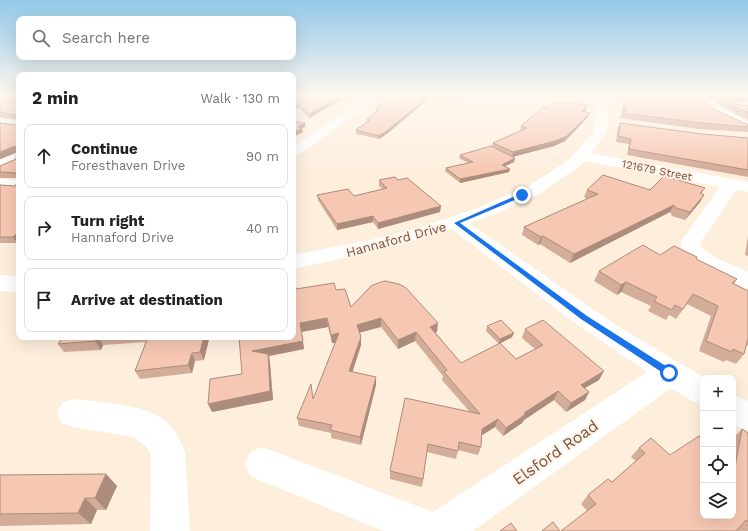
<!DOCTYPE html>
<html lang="en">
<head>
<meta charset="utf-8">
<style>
	:root { --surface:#fff; --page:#f2f2f2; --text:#222; --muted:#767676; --line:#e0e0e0 }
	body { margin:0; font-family:"Work Sans",sans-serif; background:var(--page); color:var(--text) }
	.controls { position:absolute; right:12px; bottom:12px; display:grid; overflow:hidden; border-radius:8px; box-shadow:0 4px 16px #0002 }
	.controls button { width:36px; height:36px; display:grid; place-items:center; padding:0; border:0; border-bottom:1px solid var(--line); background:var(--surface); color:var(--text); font:20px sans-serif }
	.stop { position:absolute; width:12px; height:12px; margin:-9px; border:3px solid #1a73e8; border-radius:50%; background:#fff }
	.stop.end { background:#1a73e8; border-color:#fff; box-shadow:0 1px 4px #0008 }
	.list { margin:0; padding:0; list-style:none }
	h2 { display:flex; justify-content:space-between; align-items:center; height:52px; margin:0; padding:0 16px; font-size:17px }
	h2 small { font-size:13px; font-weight:400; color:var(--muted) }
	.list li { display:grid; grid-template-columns:26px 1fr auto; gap:12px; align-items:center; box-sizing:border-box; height:64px; margin:0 8px 8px; padding:0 8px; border:1px solid var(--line); border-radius:8px }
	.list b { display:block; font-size:15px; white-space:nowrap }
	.list p { margin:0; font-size:13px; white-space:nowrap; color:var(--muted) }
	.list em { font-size:13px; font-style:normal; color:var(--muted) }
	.icon { flex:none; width:22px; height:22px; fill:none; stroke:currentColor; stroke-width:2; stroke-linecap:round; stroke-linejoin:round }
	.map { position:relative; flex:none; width:748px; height:531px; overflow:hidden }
	.search { position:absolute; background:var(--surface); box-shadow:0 4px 16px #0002; left:16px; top:16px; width:280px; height:44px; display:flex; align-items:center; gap:10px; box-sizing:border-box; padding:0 14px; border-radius:8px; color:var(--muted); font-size:15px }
	.panel { position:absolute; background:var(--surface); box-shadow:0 4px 16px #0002; left:16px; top:72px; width:280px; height:268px; border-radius:8px }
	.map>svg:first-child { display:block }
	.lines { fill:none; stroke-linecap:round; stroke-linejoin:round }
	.minor { fill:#fff; fill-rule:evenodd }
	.wall { fill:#d4ac9a }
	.shaded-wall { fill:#ac8c7d }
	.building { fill:#f6c8b3; stroke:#ac8c7d }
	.route { fill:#1a73e8 }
	.labels { text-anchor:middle; stroke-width:4; stroke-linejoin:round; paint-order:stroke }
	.far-street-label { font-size:11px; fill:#755244; stroke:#fff3e6 }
	.street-label { font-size:13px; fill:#755244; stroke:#fff3e6 }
	.near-street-label { font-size:16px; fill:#755244; stroke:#fff3e6 }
</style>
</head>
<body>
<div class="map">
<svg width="748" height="531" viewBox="0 0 748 531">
	<rect width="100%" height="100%" fill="#feefdd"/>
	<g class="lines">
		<g class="minor">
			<polygon points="370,96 382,96 298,155 293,156 293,146"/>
			<polygon points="487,96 501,96 500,98 476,106 472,105 470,103 472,101"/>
			<path d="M599,96H609L607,131L591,153L748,182V192L736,190L702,240L700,246L716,258L748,272V288C720,280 696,270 680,246L682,240L720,187L585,161L581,165L541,193L490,216L469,223L617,326L705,378H703V405L692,401L671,388L473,531H383L250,476L245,464L250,452L262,447L433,512L647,372L568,318L452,229L381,250L293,269V255L371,240L421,227L477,208L529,186L570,159L594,131Z"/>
			<polygon points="693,96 705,96 722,108 748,122 748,131 714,114 694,98"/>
			<polygon points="0,118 19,121 19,129 0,126"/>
			<polygon points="19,153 19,163 0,171 0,160"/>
			<polygon points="0,179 19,180 19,190 0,189"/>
			<polygon points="0,275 19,276 19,292 0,291"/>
			<polygon points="733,395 748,401 748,431 733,425"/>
			<path d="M73,399C99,402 152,404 170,425C177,433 181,443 185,452L190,531H150L151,455L146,446L133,437L73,427L62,423L57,413L62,403Z"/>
		</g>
	</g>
	<g class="wall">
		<polygon points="0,96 19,96 19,180 18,178 0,178 0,166 16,159 17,152 0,159 0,123 16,125 18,124 18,120 0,117"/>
		<polygon points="293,96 348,96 309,118 298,107 293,112"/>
		<polygon points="394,96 388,133 379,139 356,134 356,130 367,122 367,119 376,112 376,109"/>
		<polygon points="444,96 465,96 455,99"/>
		<polygon points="625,96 697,96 716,110 748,125 748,132 699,129 620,118 622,112 622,110"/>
		<polygon points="707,96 748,96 748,102 732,103 733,104 748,106 748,120 723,107"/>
		<polygon points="547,108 586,110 584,112 590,113 588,117 565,141 554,146 512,157 515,158 514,162 505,166 509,172 460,183 445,171 446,168 468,163 459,158 460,155 492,147 493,143 520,131 521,126"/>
		<polygon points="620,123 702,134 748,138 748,177 627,155 629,144 616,142 618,128"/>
		<polygon points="379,180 398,180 440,212 378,229 373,222 337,230 318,200 317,195 354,196 383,189 379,186"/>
		<polygon points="0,185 17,243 0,243"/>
		<polygon points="705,188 701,194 704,195 700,202 685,220 672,216 670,212 570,263 540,244 538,245 522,235 524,227 587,199 584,197 587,190 650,190"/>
		<polygon points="748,236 748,256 745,255"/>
		<polygon points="660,255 696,259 737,279 734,284 748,291 748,346 746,345 744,354 736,364 726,360 724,362 699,351 711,316 687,304 676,319 669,315 666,320 648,311 651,306 621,292 617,295 594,281 599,271"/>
		<polygon points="296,289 336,290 351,307 437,332 435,332 461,363 516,359 535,349 522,338 525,329 599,380 585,388 589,392 585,400 566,412 554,400 524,420 522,423 503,436 495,427 481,436 481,447 478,455 458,450 456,459 427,452 422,487 390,479 390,471 469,411 442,380 443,376 415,341 398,349 381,327 359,333 361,337 361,345 352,372 376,377 376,385 361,445 331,438 331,433 299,426 297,418 313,399 335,343 332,343 328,327 301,332 304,349 269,356 270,363 273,400 212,412 242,374"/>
		<polygon points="487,326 514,333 512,337 499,344 486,331"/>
		<polygon points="63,337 222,337 209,339 204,360 195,361 192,373 140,379 135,371 146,342 103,345 101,350 64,352 58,344"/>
		<polygon points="742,429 748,433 748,531 737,531 587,511 581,504 588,495 612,482 636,461 631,457 639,448 733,516 733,438"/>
		<polygon points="106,474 117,486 106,510 97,510 91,524 0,526 0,475"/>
	</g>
	<g class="shaded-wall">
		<polygon points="342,96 348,96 309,118 309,114"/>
		<polygon points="429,96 432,96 388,133 379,139 379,136"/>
		<polygon points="455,96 465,96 455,99"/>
		<polygon points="298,104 298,107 293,112 293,108"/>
		<polygon points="587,105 586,110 581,116 582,111"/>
		<polygon points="590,113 588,117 565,141 554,146 512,157 513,152"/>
		<polygon points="305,123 305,127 302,128 303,132 293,137 293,133 298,127"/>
		<polygon points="15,146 18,152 0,159 0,152"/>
		<polygon points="515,158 514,162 501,168 502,165"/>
		<polygon points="510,169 509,172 460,183 460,179"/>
		<polygon points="704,195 700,202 685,220 690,212"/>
		<polygon points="674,205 670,212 570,263 574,254"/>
		<polygon points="441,206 440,212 378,229 378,223"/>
		<polygon points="373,216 373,222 337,230 337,224"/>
		<polygon points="19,232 19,242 17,243 13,237"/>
		<polygon points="543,236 540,244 538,245 541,237"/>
		<polygon points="626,282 621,292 617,295 621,285"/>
		<polygon points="327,318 328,327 301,332 300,323"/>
		<polygon points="381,318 381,327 357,333 357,325"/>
		<polygon points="438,323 437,332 429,335 430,327"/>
		<polygon points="416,332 415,341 398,349 398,340"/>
		<polygon points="339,333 339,342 332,343 331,335"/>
		<polygon points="514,333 512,337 499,344 500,339"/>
		<polygon points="98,337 103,345 101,350 95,341"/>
		<polygon points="204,337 222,337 209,339 204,360 200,352"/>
		<polygon points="361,337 361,345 350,380 349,371"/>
		<polygon points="303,341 304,349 269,356 270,363 273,400 212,412 208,404 270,391 252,351"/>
		<polygon points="192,353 195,361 192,373 188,365"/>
		<polygon points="604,371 599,380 576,393 581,385"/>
		<polygon points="376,377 376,385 361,445 360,437"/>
		<polygon points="558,391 554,400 524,420 522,423 503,436 506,428 524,413"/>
		<polygon points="589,392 585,400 566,412 571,403"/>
		<polygon points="498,419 495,427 479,437 482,429"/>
		<polygon points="106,474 117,486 106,510 95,498"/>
		<polygon points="85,498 97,510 91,524 78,513"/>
	</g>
	<g class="building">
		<polygon points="0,96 19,96 19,175 17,176 16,173 0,172 0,166 16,159 17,148 15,146 0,152 0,123 16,125 18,124 18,116 0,112"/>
		<polygon points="293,96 342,96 309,114 298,104 293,108"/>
		<polygon points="394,96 429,96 388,130 379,136 356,130 370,120 367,119 379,110 376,109"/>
		<polygon points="626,96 697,96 716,110 748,125 748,127 702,123 622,113 623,111 627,112 624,105"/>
		<polygon points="716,96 748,96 748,97 733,98 730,101 733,104 748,106 748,113 725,102"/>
		<polygon points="555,102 565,104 567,102 587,105 582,111 590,113 567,136 555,141 513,152 493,143 527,128 521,126 543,107 547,108"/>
		<polygon points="293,121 305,123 298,127 302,128 293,133"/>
		<polygon points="620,123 702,134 748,138 748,170 629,149 631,139 618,136"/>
		<polygon points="491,146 515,158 502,165 510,169 460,179 446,168 473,162 460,155"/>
		<polygon points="603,175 650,190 664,176 705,188 700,193 704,195 690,212 676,208 674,205 574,254 543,236 541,237 524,227 598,194 587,190"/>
		<polygon points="395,177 398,180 407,178 441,206 378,223 373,216 337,224 317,195 348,189 354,196 387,188 379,180"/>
		<polygon points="17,183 19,184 19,232 13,237 0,237 0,185 15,186"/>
		<polygon points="643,245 660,255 674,246 697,257 696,259 737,279 732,283 748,291 748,338 744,354 733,349 732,352 706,341 718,306 693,294 683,309 675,305 672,310 654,301 657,297 626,282 621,285 599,271"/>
		<polygon points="293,274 296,289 334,283 336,290 345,289 351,307 371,286 378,283 385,281 399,284 406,288 438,323 430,327 461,363 500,343 516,359 543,345 525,329 543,320 604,371 581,385 589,392 571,403 558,391 524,413 526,414 506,428 498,419 482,429 481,447 459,442 458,451 428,444 423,479 390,471 405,398 480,414 444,372 447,370 416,332 398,340 381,318 357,325 361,337 349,371 376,377 360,437 330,430 332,425 297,418 311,384 313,399 339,333 331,335 327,318 300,323 303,341 252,351 268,354 270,391 208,404 210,379 242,374 239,337 293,337"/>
		<polygon points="501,320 514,333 500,339 487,326"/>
		<polygon points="63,337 97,337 95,341 58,344"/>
		<polygon points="148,337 204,337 200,352 192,353 188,365 135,371"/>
		<polygon points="742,429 748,433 748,522 746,520 736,531 561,531 596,504 588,495 608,479 612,482 645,453 639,448 651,438 670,455 699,436 703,439 703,516 733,516 733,465 735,467"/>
		<polygon points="106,474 95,498 85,498 78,513 0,514 0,475"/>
		<polygon points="553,522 560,531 542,531"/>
		<polygon points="511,523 517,531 500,531"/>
	</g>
	<linearGradient id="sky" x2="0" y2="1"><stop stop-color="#92c8e8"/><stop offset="0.56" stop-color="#fff8f0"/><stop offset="1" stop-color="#fff8f0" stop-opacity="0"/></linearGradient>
	<rect width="748" height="170" fill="url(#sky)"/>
	<polygon class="route" points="522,193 525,195 524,196 460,223 587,316 672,370 673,373 672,375 666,375 581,319 454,223"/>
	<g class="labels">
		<g class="far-street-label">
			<text transform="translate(657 170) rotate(11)" y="4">121679 Street</text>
		</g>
		<g class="street-label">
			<text transform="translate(396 239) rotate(-15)" y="5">Hannaford Drive</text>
		</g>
		<g class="near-street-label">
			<text transform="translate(555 452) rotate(-35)" y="6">Elsford Road</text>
		</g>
	</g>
</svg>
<div class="controls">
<button>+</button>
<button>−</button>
<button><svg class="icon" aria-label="locate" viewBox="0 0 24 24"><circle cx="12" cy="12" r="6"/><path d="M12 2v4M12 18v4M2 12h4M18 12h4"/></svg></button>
<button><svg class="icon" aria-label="layers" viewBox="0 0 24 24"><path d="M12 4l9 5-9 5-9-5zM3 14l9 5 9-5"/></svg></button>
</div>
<div class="stop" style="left:669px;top:373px"></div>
<div class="stop end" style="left:522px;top:195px"></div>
<div class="search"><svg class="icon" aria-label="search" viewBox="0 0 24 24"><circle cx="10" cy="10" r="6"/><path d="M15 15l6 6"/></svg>Search here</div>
<section class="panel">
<h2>2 min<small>Walk · 130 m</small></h2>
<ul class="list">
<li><svg class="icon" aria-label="ahead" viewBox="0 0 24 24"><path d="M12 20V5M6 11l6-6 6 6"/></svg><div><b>Continue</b><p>Foresthaven Drive</p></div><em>90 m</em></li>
<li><svg class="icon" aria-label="right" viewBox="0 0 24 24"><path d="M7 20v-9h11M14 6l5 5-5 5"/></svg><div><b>Turn right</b><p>Hannaford Drive</p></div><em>40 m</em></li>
<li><svg class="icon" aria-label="arrive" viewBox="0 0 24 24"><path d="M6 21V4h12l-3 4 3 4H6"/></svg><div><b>Arrive at destination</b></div></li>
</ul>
</section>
</div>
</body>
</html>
